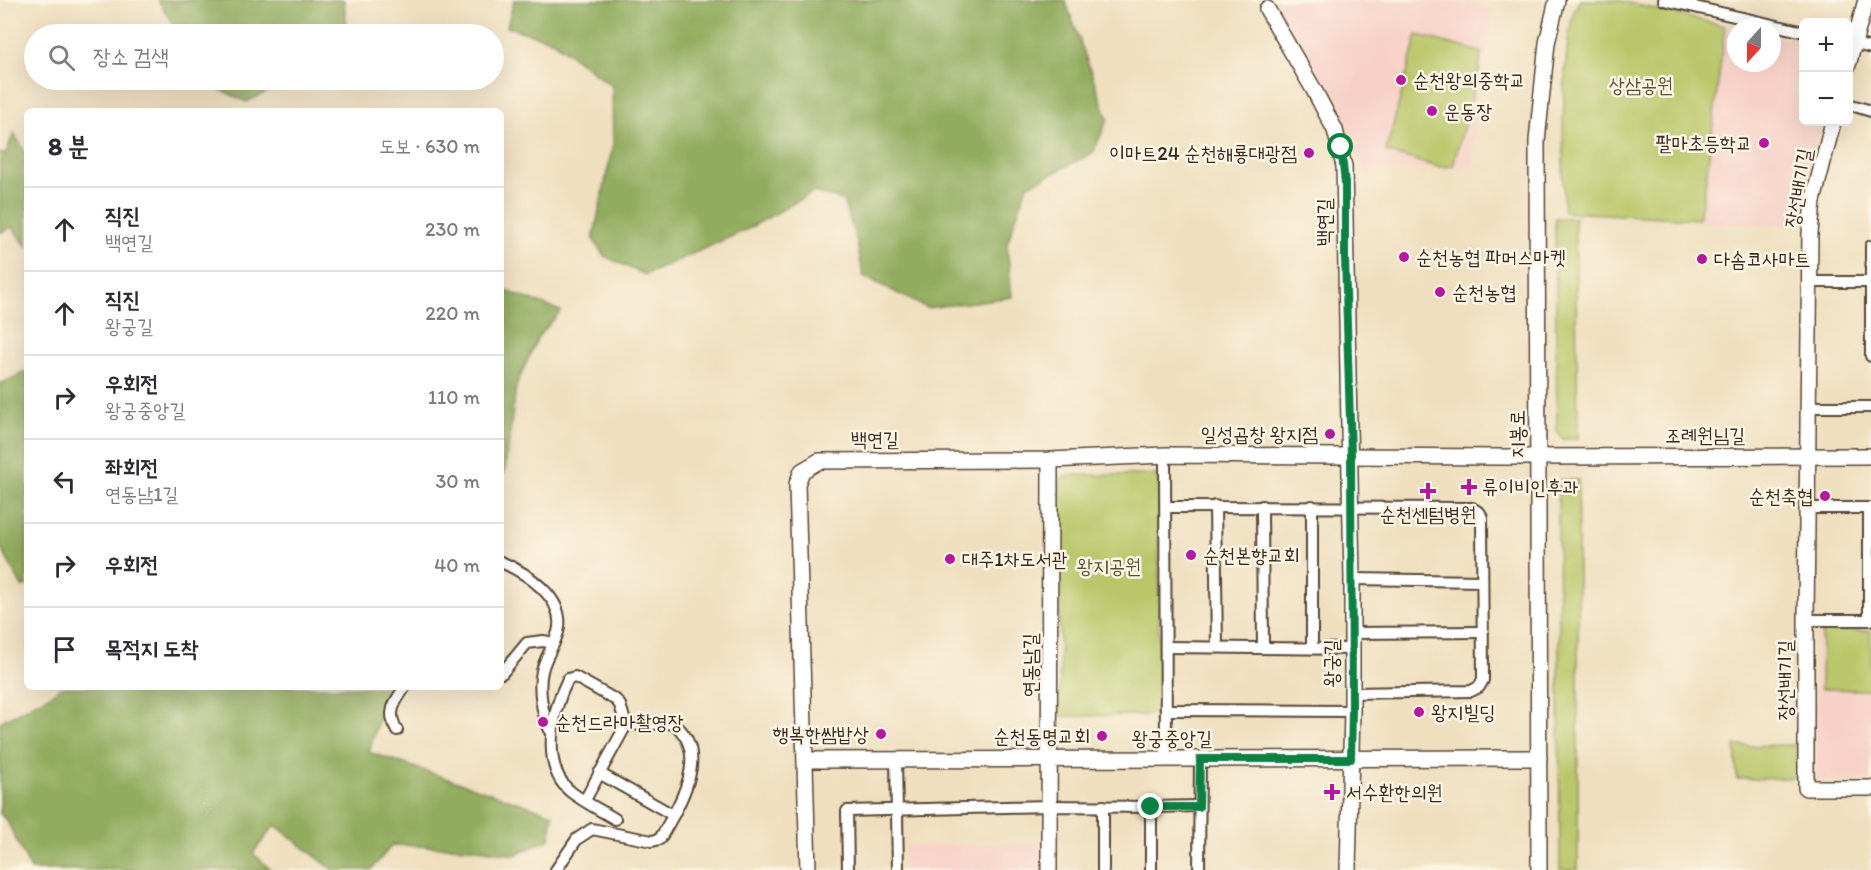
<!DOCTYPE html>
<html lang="ko">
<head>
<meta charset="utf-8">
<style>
	:root { --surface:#fff; --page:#f2f2f3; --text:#2b2b33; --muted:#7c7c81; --line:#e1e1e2 }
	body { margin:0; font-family:Itim,"Poor Story",sans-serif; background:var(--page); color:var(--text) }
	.controls { position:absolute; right:18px; top:18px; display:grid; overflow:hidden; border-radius:9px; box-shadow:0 6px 24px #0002 }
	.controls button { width:54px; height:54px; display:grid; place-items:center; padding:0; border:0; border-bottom:2px solid var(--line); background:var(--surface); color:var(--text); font:30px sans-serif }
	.compass { position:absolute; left:1727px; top:18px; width:54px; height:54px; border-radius:50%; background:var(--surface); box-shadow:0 6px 24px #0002; rotate:201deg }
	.stop { position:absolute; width:18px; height:18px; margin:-14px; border:4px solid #0b8043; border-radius:50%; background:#fff }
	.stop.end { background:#0b8043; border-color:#fff; box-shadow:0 2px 6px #0008 }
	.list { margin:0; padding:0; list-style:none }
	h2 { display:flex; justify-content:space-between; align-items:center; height:78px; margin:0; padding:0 24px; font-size:26px }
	h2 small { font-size:20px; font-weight:400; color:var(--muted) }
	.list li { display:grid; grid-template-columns:39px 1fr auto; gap:18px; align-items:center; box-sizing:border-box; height:84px; padding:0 24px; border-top:2px solid var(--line) }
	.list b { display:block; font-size:22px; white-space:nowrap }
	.list p { margin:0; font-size:20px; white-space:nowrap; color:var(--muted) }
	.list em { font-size:20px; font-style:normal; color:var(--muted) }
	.icon { flex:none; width:33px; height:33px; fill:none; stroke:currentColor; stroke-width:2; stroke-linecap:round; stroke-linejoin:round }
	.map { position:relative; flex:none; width:1871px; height:870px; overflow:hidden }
	.search { position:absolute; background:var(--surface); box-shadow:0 6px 24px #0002; left:24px; top:24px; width:480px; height:66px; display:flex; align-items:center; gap:15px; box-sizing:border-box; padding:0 21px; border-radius:33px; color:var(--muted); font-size:22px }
	.panel { position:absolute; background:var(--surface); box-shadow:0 6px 24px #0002; left:24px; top:108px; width:480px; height:582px; border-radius:9px }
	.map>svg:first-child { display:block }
	.built { fill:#f7d1c7 }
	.green { fill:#b9c76a; stroke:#7a7844; stroke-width:1.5 }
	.forest { fill:#92ac5e; stroke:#666b3e; stroke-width:1.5 }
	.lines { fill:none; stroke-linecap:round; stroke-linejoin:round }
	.street-casing { stroke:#564536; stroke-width:14 }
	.secondary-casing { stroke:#564536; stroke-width:18 }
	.street { stroke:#fff; stroke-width:10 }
	.secondary { stroke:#fff; stroke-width:15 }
	.route { stroke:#0b8043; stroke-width:8 }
	.poi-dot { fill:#b5179e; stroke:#fcf5e5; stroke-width:2 }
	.labels { text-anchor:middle; stroke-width:5; stroke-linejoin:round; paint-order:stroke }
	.poi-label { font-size:20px; fill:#3b2a1e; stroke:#fcf5e5; text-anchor:start }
	.park-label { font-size:20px; fill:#5a5131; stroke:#fcf5e5 }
	.street-label { font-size:20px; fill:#3b2a1e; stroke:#fcf5e5 }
</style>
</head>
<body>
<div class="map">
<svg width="1871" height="870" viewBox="0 0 1871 870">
	<rect width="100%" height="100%" fill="#fcf5e5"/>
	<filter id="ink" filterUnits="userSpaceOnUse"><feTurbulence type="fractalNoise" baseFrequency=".0167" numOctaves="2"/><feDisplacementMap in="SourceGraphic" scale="12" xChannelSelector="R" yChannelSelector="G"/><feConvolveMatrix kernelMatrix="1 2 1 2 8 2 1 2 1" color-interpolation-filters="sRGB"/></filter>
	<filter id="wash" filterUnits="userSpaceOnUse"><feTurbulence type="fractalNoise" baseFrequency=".008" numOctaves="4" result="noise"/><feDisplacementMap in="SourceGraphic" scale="24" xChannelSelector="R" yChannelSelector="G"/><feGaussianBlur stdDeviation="1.35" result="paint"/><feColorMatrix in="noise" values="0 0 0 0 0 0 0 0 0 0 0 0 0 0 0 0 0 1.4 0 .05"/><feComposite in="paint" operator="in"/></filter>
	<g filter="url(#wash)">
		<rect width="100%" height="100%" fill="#efdfbf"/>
		<g class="built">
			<polygon points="1274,0 1457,0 1494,10 1476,109 1472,167 1365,171 1352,145 1342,114 1280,13"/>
			<polygon points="1725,26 1736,28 1736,63 1772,63 1772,36 1803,42 1804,122 1822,122 1803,199 1802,225 1702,223 1699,219 1706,180"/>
			<rect x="1816" y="627" width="55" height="153"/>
			<polygon points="1043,844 1043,870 904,870 904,845"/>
		</g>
		<g class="green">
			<path d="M1581,0H1617L1725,26L1706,180L1699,219L1564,212C1563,177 1559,19 1581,0Z"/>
			<polygon points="1417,35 1481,52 1479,70 1453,166 1438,167 1386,152"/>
			<polygon points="1555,218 1575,218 1578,439 1563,439 1557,432"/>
			<polygon points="1068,475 1155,475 1159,479 1159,706 1156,713 1147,715 1060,716 1059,490 1061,479"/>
			<polygon points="1560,480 1578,480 1578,870 1560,870 1558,484"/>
			<polygon points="1822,630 1871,631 1871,690 1821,689"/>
			<polygon points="1798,745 1798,778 1737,779 1735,746"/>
		</g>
		<g class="forest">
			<polygon points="158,0 344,0 347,34 179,34"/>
			<polygon points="514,0 1065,0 1108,119 1093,153 1027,186 1007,244 1012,297 927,308 863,276 857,242 843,200 813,192 746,230 645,275 604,256 593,239 613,145 612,86 551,40 507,27"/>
			<polygon points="201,80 293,80 246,102"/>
			<polygon points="14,133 27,156 27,247 12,227 0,233 0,153 5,155"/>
			<polygon points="501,289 561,311 538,337 516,386 505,472 501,478"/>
			<polygon points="27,371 27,585 22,587 0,546 0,384"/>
			<polygon points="60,687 388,687 369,752 553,814 550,839 515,855 472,848 392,845 371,870 333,870 275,825 253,853 271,870 31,870 7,821 0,814 0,722 52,694"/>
		</g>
	</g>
	<g filter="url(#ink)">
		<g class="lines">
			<defs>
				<g id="street">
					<polyline points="1664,0 1804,32"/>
					<polyline points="1849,42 1871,48"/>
					<polyline points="1848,104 1871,111"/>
					<polyline points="1871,246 1871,356"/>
					<polyline points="1810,282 1871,282"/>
					<polyline points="1809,407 1871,407"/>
					<polyline points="1165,455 1166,759"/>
					<polyline points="1215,506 1217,647"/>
					<polyline points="1262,506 1263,648"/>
					<polyline points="1166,507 1472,508 1480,513 1482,518 1483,680 1479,687 1471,691 1352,693"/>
					<polyline points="1808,508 1871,508"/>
					<path d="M501,562C527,573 567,599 558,632C554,646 545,657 542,671C538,688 542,715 550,730"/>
					<polyline points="1352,579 1482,581"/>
					<polyline points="1806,620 1871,620"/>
					<polyline points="1869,620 1869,508"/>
					<polyline points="1352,633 1482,632"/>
					<polyline points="1166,647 1352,649"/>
					<polyline points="1312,648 1312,506"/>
					<polyline points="502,673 527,643 543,641 554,643"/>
					<polyline points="1166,710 1352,711"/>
					<path d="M397,730C386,713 395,701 405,687"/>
					<polyline points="896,760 898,870"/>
					<polyline points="599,773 673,815"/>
					<polyline points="585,800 626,725"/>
					<polyline points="1151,807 1199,806"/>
					<path d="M556,870L577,839L592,829L652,841L660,839C678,806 713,754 673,723L626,725L620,705L616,700L575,677L568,679C552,710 540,767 571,792C584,802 600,810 615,819"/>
					<polyline points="848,870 847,811 1049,806 1151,807 1151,870"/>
					<polyline points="1103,870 1103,806"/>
					<polyline points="1199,870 1200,759"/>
				</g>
				<g id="secondary">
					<polyline points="1267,9 1314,90 1335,130 1344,166 1352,579 1352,711 1348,870"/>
					<polyline points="1848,65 1866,0"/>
					<polyline points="1833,122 1813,201 1810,233 1806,620 1806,788 1871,788"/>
					<polyline points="806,760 1539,758"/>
					<polyline points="808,870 797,484 802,471 819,461 1050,460 1165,455 1501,457 1871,456"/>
					<polyline points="1049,870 1050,460"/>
					<polyline points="1539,870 1537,141 1547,43 1557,0"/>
				</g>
			</defs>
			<use href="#street" class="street-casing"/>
			<use href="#secondary" class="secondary-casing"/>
			<use href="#street" class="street"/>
			<use href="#secondary" class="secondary"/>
		</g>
	</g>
	<g class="lines" filter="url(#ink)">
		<polyline class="route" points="1151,807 1199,807 1200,759 1351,759 1352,711 1351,455 1345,258 1345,183 1341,147"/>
	</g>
	<g class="poi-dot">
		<circle cx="1401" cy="80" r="6"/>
		<circle cx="1432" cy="111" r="6"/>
		<circle cx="1764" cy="143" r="6"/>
		<circle cx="1309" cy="153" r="6"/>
		<circle cx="1404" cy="257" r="6"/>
		<circle cx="1702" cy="259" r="6"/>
		<circle cx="1440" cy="292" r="6"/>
		<circle cx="1330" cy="434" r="6"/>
		<path d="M1466 478h6v6h6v6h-6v6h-6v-6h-6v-6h6z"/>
		<path d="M1425 482h6v6h6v6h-6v6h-6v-6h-6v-6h6z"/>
		<circle cx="1825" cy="496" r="6"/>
		<circle cx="1191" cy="555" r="6"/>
		<circle cx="950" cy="559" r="6"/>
		<circle cx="1419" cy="712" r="6"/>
		<circle cx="543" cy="722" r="6"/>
		<circle cx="881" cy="734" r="6"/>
		<circle cx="1102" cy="736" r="6"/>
		<path d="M1329 783h6v6h6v6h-6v6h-6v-6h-6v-6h6z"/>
	</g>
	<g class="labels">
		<g class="poi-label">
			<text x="1413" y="87">순천왕의중학교</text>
			<text x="1444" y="118">운동장</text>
			<text x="1752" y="150" text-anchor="end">팔마초등학교</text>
			<text x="1297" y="160" text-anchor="end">이마트24 순천해룡대광점</text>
			<text x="1416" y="264">순천농협 파머스마켓</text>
			<text x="1714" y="266">다솜코사마트</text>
			<text x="1452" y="299">순천농협</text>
			<text x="1318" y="441" text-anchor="end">일성곱창 왕지점</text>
			<text x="1482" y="494">류이비인후과</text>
			<text x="1813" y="503" text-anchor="end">순천축협</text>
			<text x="1428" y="521" text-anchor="middle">순천센텀병원</text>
			<text x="1203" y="562">순천본향교회</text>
			<text x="962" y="566">대주1차도서관</text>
			<text x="1431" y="719">왕지빌딩</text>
			<text x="555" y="729">순천드라마촬영장</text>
			<text x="869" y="741" text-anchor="end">행복한쌈밥상</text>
			<text x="1090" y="743" text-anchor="end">순천동명교회</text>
			<text x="1346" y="799">서수환한의원</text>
		</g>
		<g class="park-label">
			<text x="1641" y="92">상삼공원</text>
			<text x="1109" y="573">왕지공원</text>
		</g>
		<g class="street-label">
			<text transform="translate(1798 188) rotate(-80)" y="7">장선배기길</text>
			<text transform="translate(1324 222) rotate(-90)" y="7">백연길</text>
			<text transform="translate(1517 434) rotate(-90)" y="7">지봉로</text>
			<text x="1705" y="442">조례원님길</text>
			<text x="875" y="446">백연길</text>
			<text transform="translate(1331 663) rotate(-90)" y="7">왕궁길</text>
			<text transform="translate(1030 665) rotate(-90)" y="7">연동남길</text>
			<text transform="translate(1785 680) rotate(-90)" y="7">장선배기길</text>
			<text x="1172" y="745">왕궁중앙길</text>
		</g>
	</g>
</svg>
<div class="controls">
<button>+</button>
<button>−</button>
</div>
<svg class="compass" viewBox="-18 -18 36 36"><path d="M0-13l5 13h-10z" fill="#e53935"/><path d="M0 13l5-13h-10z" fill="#7c7c81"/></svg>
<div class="stop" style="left:1341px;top:147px"></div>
<div class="stop end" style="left:1151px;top:807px"></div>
<div class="search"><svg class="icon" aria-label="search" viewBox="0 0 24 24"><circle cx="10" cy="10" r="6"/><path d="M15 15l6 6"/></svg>장소 검색</div>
<section class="panel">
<h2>8 분<small>도보 · 630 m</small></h2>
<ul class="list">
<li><svg class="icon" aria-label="ahead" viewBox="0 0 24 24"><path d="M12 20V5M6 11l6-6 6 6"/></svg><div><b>직진</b><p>백연길</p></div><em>230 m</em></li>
<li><svg class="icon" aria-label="ahead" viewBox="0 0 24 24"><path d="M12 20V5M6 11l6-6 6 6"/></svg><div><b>직진</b><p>왕궁길</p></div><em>220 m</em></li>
<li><svg class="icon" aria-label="right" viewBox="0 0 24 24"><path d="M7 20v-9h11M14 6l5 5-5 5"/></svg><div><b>우회전</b><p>왕궁중앙길</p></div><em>110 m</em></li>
<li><svg class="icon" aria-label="left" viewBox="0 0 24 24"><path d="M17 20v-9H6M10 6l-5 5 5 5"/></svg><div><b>좌회전</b><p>연동남1길</p></div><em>30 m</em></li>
<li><svg class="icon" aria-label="right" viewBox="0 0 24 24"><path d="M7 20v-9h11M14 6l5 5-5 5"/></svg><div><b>우회전</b></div><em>40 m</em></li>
<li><svg class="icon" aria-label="arrive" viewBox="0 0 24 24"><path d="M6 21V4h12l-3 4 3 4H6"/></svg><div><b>목적지 도착</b></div></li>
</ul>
</section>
</div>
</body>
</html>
